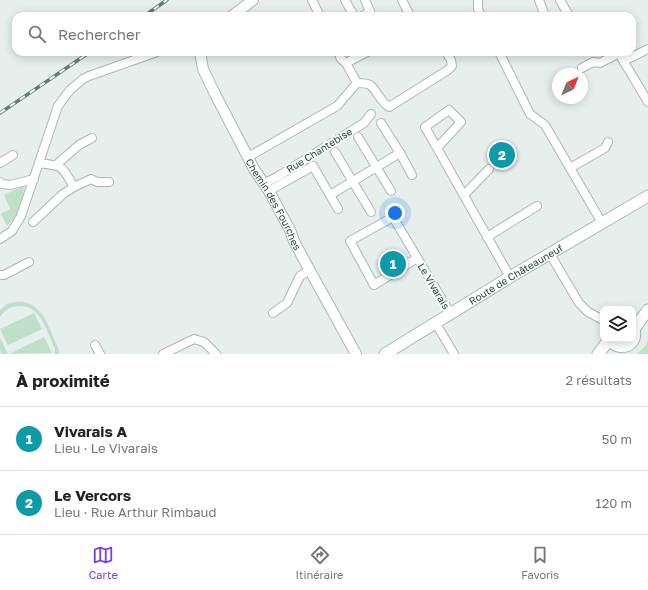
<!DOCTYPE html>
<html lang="fr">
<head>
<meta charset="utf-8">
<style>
	:root { --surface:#fff; --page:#f2f2f2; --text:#222; --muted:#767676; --line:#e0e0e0; --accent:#7c3aed }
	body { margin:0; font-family:"Golos Text",sans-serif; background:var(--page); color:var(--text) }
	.controls { position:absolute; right:12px; bottom:12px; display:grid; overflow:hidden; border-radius:8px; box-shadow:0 2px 10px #0003 }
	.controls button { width:36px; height:36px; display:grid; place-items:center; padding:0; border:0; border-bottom:1px solid var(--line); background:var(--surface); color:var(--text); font:20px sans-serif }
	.compass { position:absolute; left:552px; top:68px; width:36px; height:36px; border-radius:50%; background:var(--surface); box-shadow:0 2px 10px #0003; rotate:43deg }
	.you { position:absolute; left:395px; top:213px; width:14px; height:14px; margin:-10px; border:3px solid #fff; border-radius:50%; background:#1a73e8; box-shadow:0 0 0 6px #1a73e833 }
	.badge { display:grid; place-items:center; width:26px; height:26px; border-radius:50%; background:var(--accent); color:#fff; font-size:13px; font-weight:700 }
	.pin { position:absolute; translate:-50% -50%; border:2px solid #fff; box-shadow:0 1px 4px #0006 }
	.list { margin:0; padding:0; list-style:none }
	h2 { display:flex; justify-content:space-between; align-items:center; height:52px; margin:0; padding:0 16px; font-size:17px }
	h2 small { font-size:13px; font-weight:400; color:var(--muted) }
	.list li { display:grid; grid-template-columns:26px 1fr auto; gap:12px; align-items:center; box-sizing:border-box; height:64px; padding:0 16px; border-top:1px solid var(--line) }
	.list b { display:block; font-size:15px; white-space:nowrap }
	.list p { margin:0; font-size:13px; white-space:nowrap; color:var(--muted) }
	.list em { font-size:13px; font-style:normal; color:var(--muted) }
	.icon { flex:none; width:22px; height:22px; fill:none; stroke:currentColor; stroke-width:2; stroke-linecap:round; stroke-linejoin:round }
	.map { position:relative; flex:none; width:648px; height:354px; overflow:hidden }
	.search { position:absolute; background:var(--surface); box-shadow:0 2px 10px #0003; left:12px; right:12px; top:12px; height:44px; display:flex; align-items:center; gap:10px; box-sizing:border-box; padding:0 14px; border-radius:12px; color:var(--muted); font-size:15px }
	.sheet { height:180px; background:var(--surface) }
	nav { display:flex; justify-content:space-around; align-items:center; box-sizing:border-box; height:56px; border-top:1px solid var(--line); background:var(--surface); font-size:11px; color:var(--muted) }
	nav a { display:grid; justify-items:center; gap:2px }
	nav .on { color:var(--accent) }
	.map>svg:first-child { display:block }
	.green { fill:#bfe0c8 }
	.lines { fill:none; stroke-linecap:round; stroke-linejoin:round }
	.minor-casing { stroke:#a8b8b2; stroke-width:10 }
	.tertiary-casing { stroke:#a8b8b2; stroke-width:12 }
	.secondary-casing { stroke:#a4bbb3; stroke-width:13 }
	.minor { stroke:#fff; stroke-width:8 }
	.tertiary { stroke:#fff; stroke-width:10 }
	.secondary { stroke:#fff; stroke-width:11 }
	.rail-casing { stroke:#5f7d75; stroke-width:3.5 }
	.rail { stroke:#f7fbf9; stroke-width:2; stroke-dasharray:6; stroke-linecap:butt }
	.labels { text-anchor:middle; stroke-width:4; stroke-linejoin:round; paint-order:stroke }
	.street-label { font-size:10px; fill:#24423a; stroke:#f7fbf9 }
</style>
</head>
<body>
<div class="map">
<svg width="648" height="354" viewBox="0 0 648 354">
	<rect width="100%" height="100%" fill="#e6efeb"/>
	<g class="green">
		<polygon points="24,185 23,197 16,216 7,226 1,214 10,209 4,195"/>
		<path d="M15,302C43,299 49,329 59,350V354H55V349C47,332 41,304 18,306C10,306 4,311 0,317V310L7,304Z"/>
		<polygon points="34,313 42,329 8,345 0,329"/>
		<polygon points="44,337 52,353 11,354 11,353"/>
		<polygon points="0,338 8,354 2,354 0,350"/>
		<polygon points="648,339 648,354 637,354 646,345"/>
	</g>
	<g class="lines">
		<defs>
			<g id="minor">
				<polyline points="312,0 320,16"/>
				<polyline points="345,0 354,16"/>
				<polyline points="402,0 410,16"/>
				<polyline points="478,0 478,9 481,16"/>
				<polyline points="539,0 545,16"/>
				<polyline points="560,0 569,16"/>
				<polyline points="363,16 370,11 365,0"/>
				<polyline points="338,52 341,59 346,63 367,52"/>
				<polyline points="499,52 530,114 545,125 602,223"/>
				<polyline points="618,52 648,102"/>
				<polyline points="624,61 648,49"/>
				<polyline points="582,68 593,62 600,63 619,53"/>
				<path d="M357,83C362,83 366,83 370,85C376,89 380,101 389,107L448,70L452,66L451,60L446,52"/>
				<polyline points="381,123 400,153"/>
				<polyline points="358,137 391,191"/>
				<polyline points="437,148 425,127 449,110 461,122 437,148 510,277"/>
				<polyline points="335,152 371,212"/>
				<polyline points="248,157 337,106 357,83 346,63"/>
				<polyline points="0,163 13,155"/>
				<polyline points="56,165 79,145 92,138"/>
				<polyline points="570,168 605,148 608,142"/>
				<polyline points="0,182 2,184 10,185 34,179"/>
				<polyline points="265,183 277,177 364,123 371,114"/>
				<polyline points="74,187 91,179 97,182 109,182"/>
				<polyline points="269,191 313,166 338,209"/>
				<polyline points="330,195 400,153 412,175"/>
				<polyline points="464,195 489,169"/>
				<path d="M33,222L63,194L74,187C61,166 65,166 39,163"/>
				<polyline points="487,237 537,206"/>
				<polyline points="0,239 12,231 21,216 58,106 70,90 83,79 89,76 157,52"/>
				<polyline points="550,254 579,303 588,312 603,320"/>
				<polyline points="417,258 374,285 350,241 393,217 450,313"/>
				<polyline points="0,275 4,275 29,262"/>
				<polyline points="273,313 287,303 300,276 310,270"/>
				<polyline points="435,322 454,354"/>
				<polyline points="95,345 100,354"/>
				<polyline points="163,354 194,339 204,342 216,354"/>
			</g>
			<g id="tertiary">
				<polyline points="232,16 253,0"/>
				<path id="s1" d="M200,52L203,69L215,94L254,169L269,191L290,230L294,241L303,258L356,354"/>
			</g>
			<g id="secondary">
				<polyline points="634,329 648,310"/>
				<path d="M609,339C619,354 641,345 633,327"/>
				<path id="s2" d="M385,354L510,277L648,196"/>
				<polyline points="598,354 609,340"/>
			</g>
		</defs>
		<use href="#minor" class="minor-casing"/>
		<use href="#tertiary" class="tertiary-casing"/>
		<use href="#secondary" class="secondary-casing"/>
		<use href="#minor" class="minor"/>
		<use href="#tertiary" class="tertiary"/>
		<use href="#secondary" class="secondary"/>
		<defs>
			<g id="rail">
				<polyline points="144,16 167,0"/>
				<polyline points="0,113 90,52"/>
			</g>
		</defs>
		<use href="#rail" class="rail-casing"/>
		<use href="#rail" class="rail"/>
	</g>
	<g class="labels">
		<g class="street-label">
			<text transform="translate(319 150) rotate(-32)" y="4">Rue Chantebise</text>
			<text dy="4" stroke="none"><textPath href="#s1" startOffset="170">Chemin des Fourches</textPath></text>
			<text dy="4" stroke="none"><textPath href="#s2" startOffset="153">Route de Châteauneuf</textPath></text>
			<text transform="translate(434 286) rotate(59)" y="4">Le Vivarais</text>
		</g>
	</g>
</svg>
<div class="controls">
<button><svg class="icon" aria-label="layers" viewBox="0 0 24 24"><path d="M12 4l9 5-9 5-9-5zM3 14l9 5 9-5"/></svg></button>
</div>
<svg class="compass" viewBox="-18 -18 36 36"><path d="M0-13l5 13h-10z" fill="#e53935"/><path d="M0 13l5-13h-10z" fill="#767676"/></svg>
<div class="you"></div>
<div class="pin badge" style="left:393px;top:264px;background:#0f9aa8">1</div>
<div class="pin badge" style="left:502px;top:155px;background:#0f9aa8">2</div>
<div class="search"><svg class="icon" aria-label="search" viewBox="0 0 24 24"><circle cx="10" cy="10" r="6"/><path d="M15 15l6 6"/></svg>Rechercher</div>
</div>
<section class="sheet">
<h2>À proximité<small>2 résultats</small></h2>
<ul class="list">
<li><span class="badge" style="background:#0f9aa8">1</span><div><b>Vivarais A</b><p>Lieu · Le Vivarais</p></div><em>50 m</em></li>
<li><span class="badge" style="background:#0f9aa8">2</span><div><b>Le Vercors</b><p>Lieu · Rue Arthur Rimbaud</p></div><em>120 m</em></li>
</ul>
</section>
<nav>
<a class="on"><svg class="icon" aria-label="map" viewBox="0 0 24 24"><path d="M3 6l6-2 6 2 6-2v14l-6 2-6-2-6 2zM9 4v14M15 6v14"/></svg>Carte</a>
<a><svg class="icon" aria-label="directions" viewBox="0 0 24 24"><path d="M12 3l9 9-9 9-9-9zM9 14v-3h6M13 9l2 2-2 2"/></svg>Itinéraire</a>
<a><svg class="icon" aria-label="saved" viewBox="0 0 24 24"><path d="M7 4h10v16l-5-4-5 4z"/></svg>Favoris</a>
</nav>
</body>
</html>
